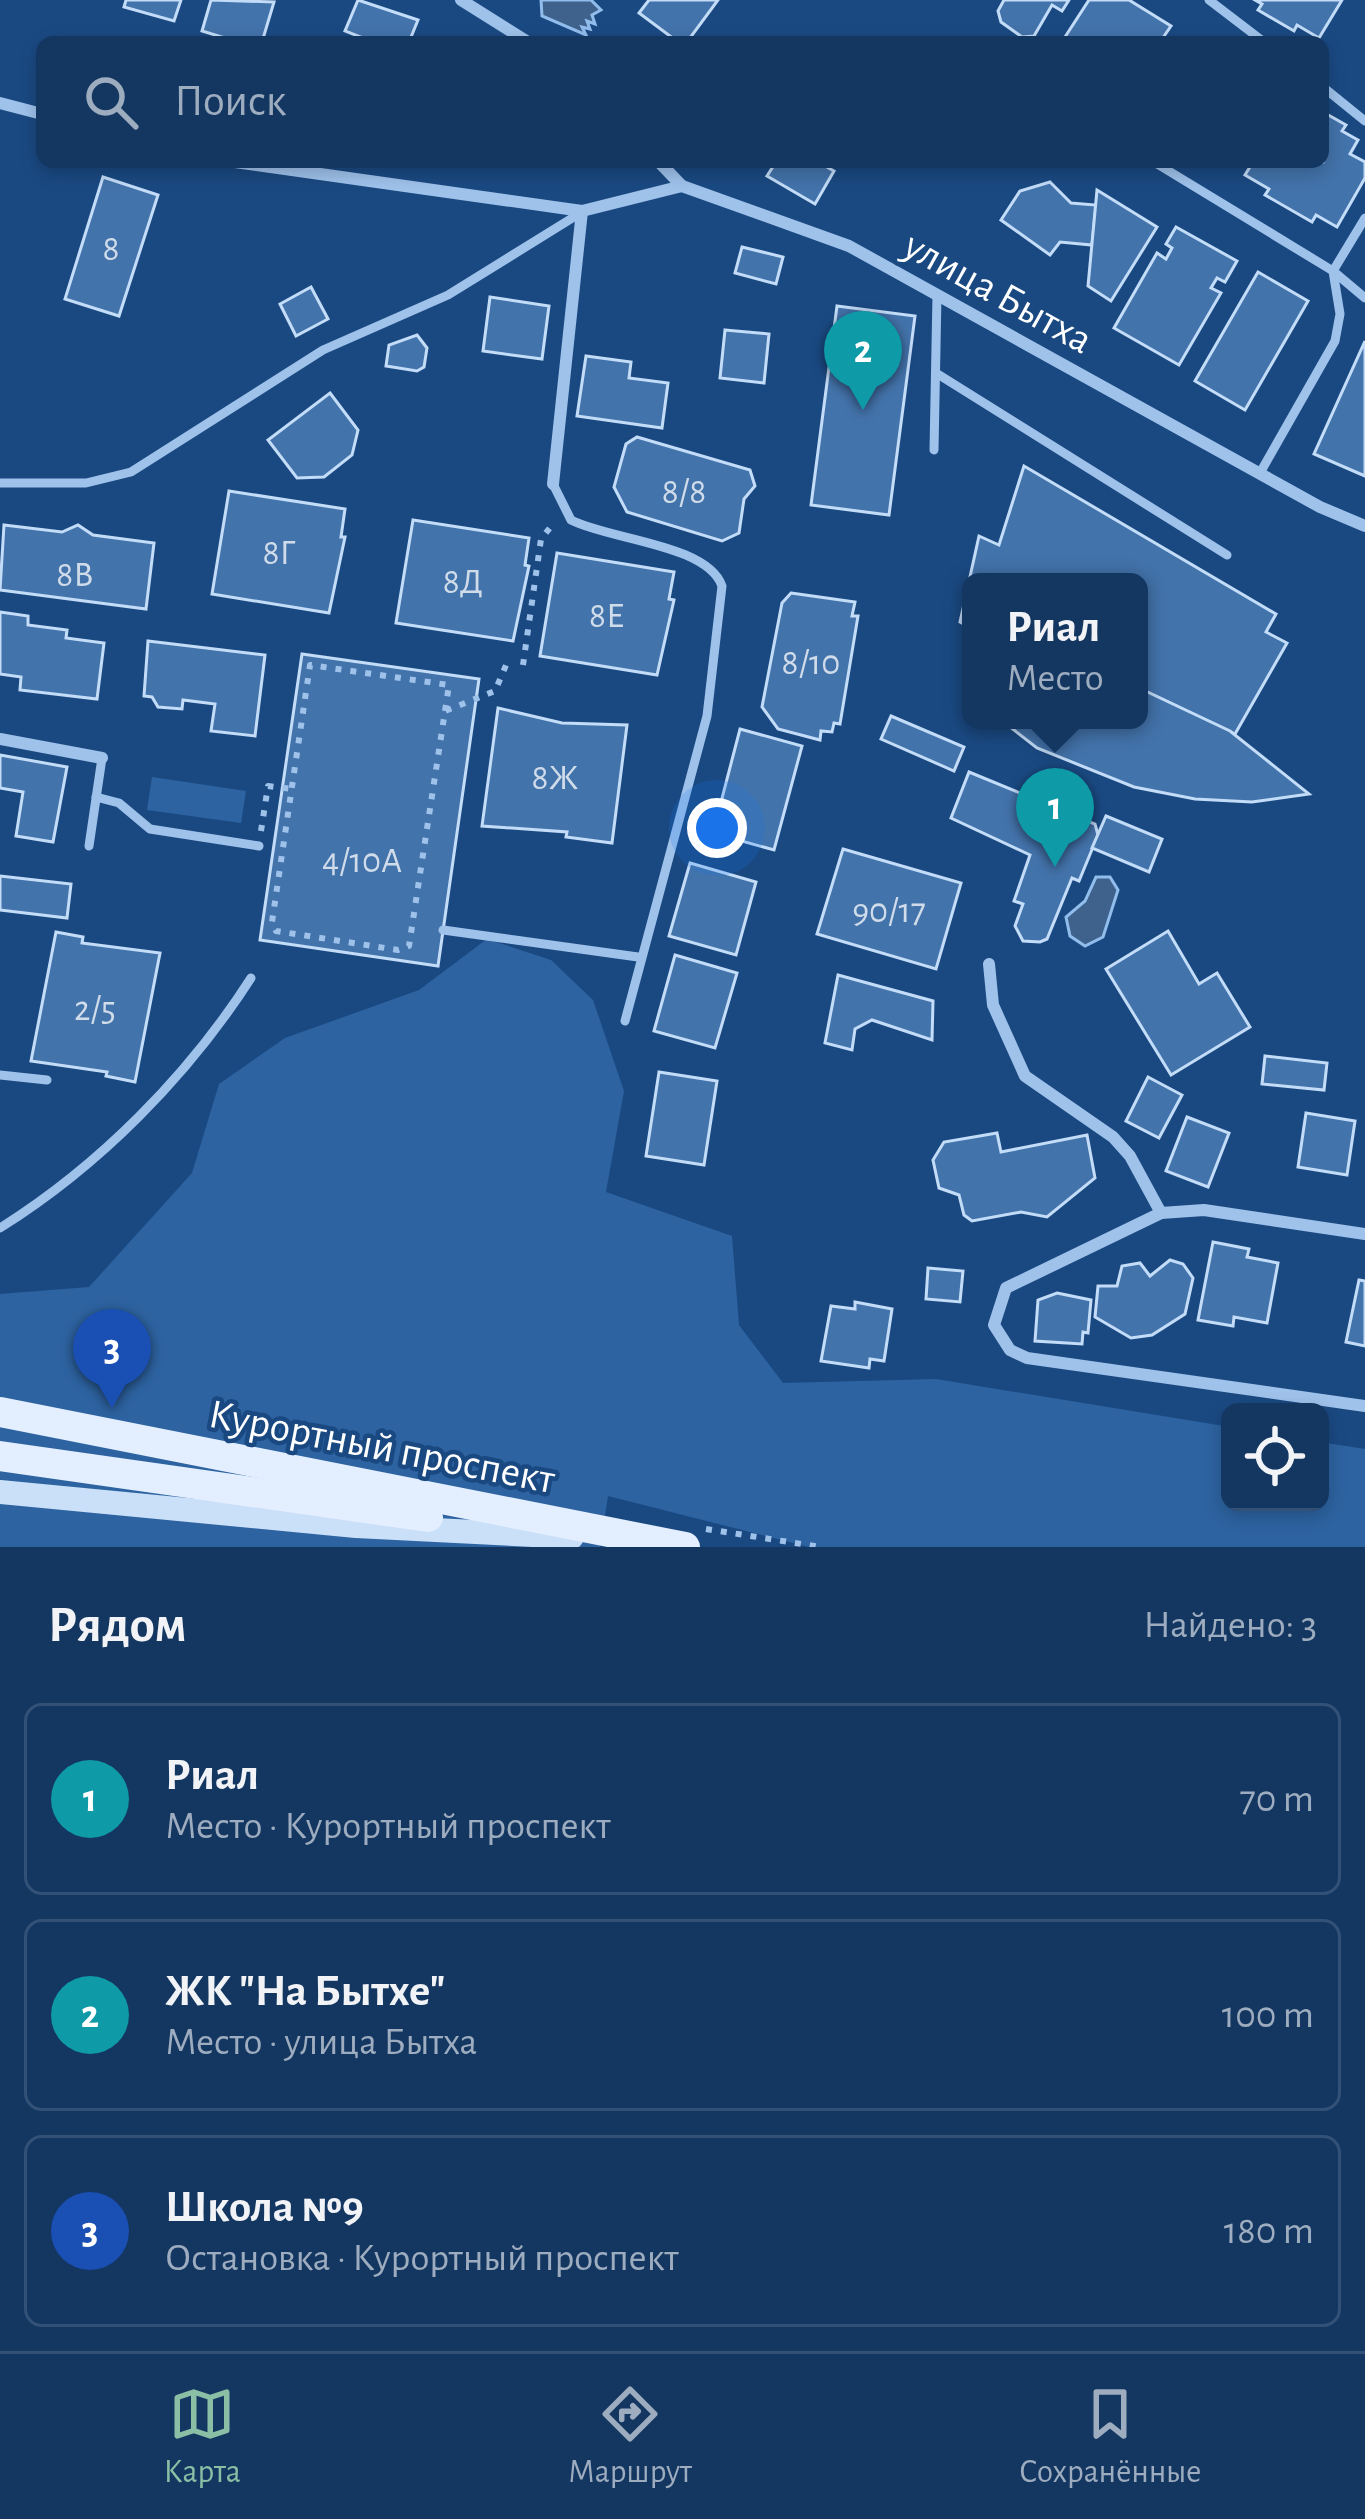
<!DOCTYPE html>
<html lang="ru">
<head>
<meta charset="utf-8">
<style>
	:root { --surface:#143762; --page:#21426b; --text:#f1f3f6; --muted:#9dacbe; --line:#335177; --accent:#8abfa5 }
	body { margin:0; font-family:"Alegreya Sans",sans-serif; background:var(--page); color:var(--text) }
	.controls { position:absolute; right:36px; bottom:36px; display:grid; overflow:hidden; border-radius:18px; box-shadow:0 6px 18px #0003 }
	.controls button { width:108px; height:108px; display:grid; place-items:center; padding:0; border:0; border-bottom:3px solid var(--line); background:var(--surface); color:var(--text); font:60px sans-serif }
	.you { position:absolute; left:717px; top:828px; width:42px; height:42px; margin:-30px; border:9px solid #fff; border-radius:50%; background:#1a73e8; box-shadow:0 0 0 18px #1a73e833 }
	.badge { display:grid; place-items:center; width:78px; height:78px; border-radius:50%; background:var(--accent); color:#fff; font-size:39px; font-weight:700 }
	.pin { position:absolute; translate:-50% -99px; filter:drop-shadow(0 3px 6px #0008) }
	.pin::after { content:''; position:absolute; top:63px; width:42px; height:36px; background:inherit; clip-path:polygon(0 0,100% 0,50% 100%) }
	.popup { position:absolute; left:962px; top:573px; width:186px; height:156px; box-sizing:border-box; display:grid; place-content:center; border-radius:18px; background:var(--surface); filter:drop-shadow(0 3px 9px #0005); font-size:39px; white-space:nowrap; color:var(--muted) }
	.popup b { font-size:45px; color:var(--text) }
	.popup::after { content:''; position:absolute; left:50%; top:100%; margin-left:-24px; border:24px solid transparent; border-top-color:var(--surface) }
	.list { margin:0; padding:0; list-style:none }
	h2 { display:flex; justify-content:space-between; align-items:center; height:156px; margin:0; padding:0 48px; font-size:51px }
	h2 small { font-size:39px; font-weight:400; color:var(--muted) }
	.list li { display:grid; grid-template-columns:78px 1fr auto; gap:36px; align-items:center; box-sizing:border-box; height:192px; margin:0 24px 24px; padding:0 24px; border:3px solid var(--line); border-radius:18px }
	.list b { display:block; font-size:45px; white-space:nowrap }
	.list p { margin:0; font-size:39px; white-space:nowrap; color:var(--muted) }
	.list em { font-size:39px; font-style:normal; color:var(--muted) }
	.icon { flex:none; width:66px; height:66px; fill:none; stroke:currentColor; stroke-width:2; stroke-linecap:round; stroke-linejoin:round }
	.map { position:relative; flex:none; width:1365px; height:1547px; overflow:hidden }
	.search { position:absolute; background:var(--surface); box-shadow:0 6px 18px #0003; left:36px; right:36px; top:36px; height:132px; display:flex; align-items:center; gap:30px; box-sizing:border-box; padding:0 42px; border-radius:18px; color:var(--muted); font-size:45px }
	.sheet { height:804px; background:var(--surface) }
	nav { display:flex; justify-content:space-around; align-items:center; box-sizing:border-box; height:168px; border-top:3px solid var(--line); background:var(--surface); font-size:33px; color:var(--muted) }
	nav a { display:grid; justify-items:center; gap:6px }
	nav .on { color:var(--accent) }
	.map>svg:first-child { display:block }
	.green { fill:#2d63a1 }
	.water { fill:#3f628c; stroke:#91bded; stroke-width:3 }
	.building { fill:#4373ab; stroke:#c3dcf8; stroke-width:3 }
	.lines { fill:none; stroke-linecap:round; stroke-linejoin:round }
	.path { stroke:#9fc2eb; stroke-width:6; stroke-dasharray:6 9; stroke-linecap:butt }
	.service { stroke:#9fc2eb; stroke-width:9 }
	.minor { stroke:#9fc2eb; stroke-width:12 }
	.secondary { stroke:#cadff8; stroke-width:24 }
	.primary { stroke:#e3eeff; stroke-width:30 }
	.labels { text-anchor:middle; stroke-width:9; stroke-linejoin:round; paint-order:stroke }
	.number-label { font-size:36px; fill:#d0dcea }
	.street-label { font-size:42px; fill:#fff; stroke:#1a4982 }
</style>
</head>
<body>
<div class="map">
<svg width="1365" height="1547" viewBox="0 0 1365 1547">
	<rect width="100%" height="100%" fill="#1a4982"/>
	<g class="green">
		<polygon points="152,777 246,791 241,823 147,810"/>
		<polygon points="487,939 551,960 593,1000 624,1091 606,1192 732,1236 739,1325 783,1383 936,1379 1230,1427 1230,1502 1320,1502 1320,1442 1365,1449 1365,1547 809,1547 608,1496 600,1547 0,1547 0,1294 89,1287 192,1173 219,1084 285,1038 419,990"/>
	</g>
	<g class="water">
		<polygon points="541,0 591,0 601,10 592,15 595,24 587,21 590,29 582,27 586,35 542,16"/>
		<polygon points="1096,877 1110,877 1118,890 1103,937 1085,946 1070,936 1066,917 1085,901"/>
	</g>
	<g class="building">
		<polygon points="126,0 181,0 174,21 124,7"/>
		<polygon points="211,0 274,2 262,42 238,42 202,31"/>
		<polygon points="358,0 418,20 409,42 373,42 345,31"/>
		<polygon points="649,0 718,0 687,42 678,42 639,13"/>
		<polygon points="1004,0 1069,0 1062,11 1052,5 1034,36 1022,37 1001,22 998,11"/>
		<polygon points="1089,0 1129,0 1171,26 1160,42 1073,42 1065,37"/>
		<polygon points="1255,0 1342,0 1319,38 1297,25 1294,31 1258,10 1262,4"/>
		<polygon points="1323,112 1346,125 1342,131 1358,140 1350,154 1365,162 1365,178 1337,227 1316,215 1312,222 1265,195 1269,189 1245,175 1253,162 1323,162"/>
		<polygon points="776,162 818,162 834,171 815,204 767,176"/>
		<polygon points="103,177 158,195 119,316 65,299"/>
		<polygon points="1050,182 1071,203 1096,205 1092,245 1060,242 1050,255 1001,220 1020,191"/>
		<polygon points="1097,190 1157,227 1111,301 1088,286"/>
		<polygon points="1176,227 1237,261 1225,282 1217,278 1211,288 1221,293 1179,365 1114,328 1157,253 1166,259 1172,248 1166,244"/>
		<polygon points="742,247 783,257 776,284 735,273"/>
		<polygon points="1258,272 1308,301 1245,410 1195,381"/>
		<polygon points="311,287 328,319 296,336 280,304"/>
		<polygon points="490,297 549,306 542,359 483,351"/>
		<polygon points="837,306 915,316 889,515 811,505"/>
		<polygon points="725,330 769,334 764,383 720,378"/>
		<polygon points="417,335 427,348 424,367 417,371 386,366 389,345"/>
		<polygon points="1365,341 1365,476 1314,454"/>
		<polygon points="586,356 631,362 629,378 668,383 662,428 577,416"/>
		<polygon points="330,393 358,430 352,455 324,477 297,478 268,440"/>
		<polygon points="637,437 750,470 755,486 744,499 739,533 722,541 627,512 614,487 626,444"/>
		<polygon points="1024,466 1276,614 1266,632 1287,643 1235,734 1139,688 1139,582 971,582 971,628 960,622 979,536 999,545"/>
		<polygon points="229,491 345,509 341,537 345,537 329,613 212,594"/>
		<polygon points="413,520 529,538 525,565 529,566 513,641 396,623"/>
		<polygon points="4,525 62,532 78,525 93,535 154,543 146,609 0,590"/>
		<polygon points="557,553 674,572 669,599 674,600 657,675 540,656"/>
		<polygon points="791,593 855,602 852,616 858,616 840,724 834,723 832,732 821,731 820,740 778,729 762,707 782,603"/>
		<polygon points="0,612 28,616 28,625 67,630 66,638 104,643 97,699 20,690 21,677 0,674"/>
		<polygon points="148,641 265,655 255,736 211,731 215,704 183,700 182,709 158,707 152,697 144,696"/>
		<polygon points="302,654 479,679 438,966 260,940"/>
		<polygon points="1139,688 1230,731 1309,794 1252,802 1195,799 1134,787 1037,748 1001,720 1139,720"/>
		<polygon points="498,708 562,723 627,725 612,843 566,837 567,832 482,826"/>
		<polygon points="891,716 964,747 954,771 881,739"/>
		<polygon points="740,729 802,746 774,850 713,833"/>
		<polygon points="0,755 67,767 53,842 16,836 23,792 0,788"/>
		<polygon points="969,772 1095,824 1098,835 1079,881 1072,878 1047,939 1040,942 1023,941 1015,926 1023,904 1014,901 1030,855 951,818"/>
		<polygon points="1106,816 1162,839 1149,872 1092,848"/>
		<polygon points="843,849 961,883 936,969 817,934"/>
		<polygon points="690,863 756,882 736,955 669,936"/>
		<polygon points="0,876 71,884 67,918 0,910"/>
		<polygon points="1168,931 1199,984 1217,973 1250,1027 1171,1075 1106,969"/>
		<polygon points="56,932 83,937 82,943 160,953 135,1082 106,1076 107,1072 31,1061"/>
		<polygon points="675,955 737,973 715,1048 654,1031"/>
		<polygon points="838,975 933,1001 932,1040 872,1020 855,1029 852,1050 825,1043"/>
		<polygon points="1265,1056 1327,1063 1324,1090 1262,1084"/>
		<polygon points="659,1072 717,1081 704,1165 646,1156"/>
		<polygon points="1148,1077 1182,1095 1159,1138 1126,1121"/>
		<polygon points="1306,1113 1355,1121 1347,1175 1298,1167"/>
		<polygon points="1187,1117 1229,1133 1208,1187 1166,1171"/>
		<polygon points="997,1133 1001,1152 1087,1135 1095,1178 1047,1217 1021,1212 972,1221 964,1215 959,1195 939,1188 933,1160 944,1142"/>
		<polygon points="1213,1242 1249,1249 1247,1257 1278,1263 1267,1323 1234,1317 1233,1326 1198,1320"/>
		<polygon points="1170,1260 1183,1264 1193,1278 1185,1314 1152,1335 1131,1338 1095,1317 1098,1286 1117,1286 1122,1266 1140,1263 1150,1276"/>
		<polygon points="928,1268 963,1271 960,1302 926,1299"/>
		<polygon points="1359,1280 1365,1281 1365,1346 1346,1342"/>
		<polygon points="1057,1293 1091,1300 1088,1333 1083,1332 1082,1344 1035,1341 1038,1300"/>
		<polygon points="855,1302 892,1309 884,1361 870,1359 869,1368 821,1361 831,1306 855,1309"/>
	</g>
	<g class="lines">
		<g class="path">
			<polyline points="523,665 541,539 553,524"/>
			<polyline points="445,711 449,685 310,665 272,922 276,931 398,950 409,946 445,711 495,691 507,663"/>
			<polyline points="261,831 268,786 292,789"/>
			<polyline points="706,1529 821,1547"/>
		</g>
		<g class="service">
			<polyline points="1209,0 1264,42"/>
			<polyline points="1323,87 1365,121"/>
			<polyline points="1154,162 1333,271 1365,298"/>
			<polyline points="936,373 1227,555"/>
			<polyline points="934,450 937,295"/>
			<polyline points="1260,473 1335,341 1340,314 1333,271 1365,218"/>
			<polyline points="0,483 86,483 131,472 323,350 448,295 582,212"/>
			<path d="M553,484L571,520C610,540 707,544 722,586L707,716L625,1021"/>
			<polyline points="96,797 119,803 150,829 259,846"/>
			<polyline points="89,846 102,758"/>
			<polyline points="443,930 638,957"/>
			<polyline points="0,1075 47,1080"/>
			<path d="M0,1228C99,1166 188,1076 251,978"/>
		</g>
		<g class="minor">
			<polyline points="461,0 528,42"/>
			<polyline points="0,103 42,114"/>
			<polyline points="235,162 582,211 682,186 849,246 1320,507 1365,526"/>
			<polyline points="659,162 682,186"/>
			<polyline points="553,484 582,211"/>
			<polyline points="0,739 102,758"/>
			<polyline points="989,964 993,1005 1025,1076 1113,1137 1130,1156 1161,1213"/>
			<polyline points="1365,1234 1204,1210 1161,1213 1006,1288 994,1325 1010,1350 1027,1358 1365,1406"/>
		</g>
		<polyline class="secondary" points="0,1492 356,1526 572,1537"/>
		<g class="primary">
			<polyline points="0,1412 685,1547"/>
			<polyline points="0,1456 428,1517"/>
		</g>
	</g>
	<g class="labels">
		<g class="number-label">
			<text x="111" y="260">8</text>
			<text x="684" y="503">8/8</text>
			<text x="279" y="564">8Г</text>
			<text x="75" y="586">8В</text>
			<text x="463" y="593">8Д</text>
			<text x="607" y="627">8Е</text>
			<text x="811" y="674">8/10</text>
			<text x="555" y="789">8Ж</text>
			<text x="362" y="872">4/10А</text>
			<text x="889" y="922">90/17</text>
			<text x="95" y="1020">2/5</text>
		</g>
		<g class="street-label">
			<text transform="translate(999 291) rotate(29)" y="15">улица Бытха</text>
			<text transform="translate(382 1445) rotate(11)" y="15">Курортный проспект</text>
		</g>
	</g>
</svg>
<div class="controls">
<button><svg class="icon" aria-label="locate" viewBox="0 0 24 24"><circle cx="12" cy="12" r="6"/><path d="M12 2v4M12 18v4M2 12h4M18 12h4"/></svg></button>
</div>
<div class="you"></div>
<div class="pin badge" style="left:1055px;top:867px;background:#0f9aa8">1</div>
<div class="popup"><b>Риал</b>Место</div>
<div class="pin badge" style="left:863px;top:410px;background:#0f9aa8">2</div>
<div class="pin badge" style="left:112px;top:1408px;background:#1a4fb4">3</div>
<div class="search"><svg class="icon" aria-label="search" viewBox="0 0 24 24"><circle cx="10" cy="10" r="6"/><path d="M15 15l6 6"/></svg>Поиск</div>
</div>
<section class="sheet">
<h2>Рядом<small>Найдено: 3</small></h2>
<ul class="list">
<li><span class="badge" style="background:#0f9aa8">1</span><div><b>Риал</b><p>Место · Курортный проспект</p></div><em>70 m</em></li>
<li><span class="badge" style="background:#0f9aa8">2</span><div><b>ЖК &quot;На Бытхе&quot;</b><p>Место · улица Бытха</p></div><em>100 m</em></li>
<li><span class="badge" style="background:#1a4fb4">3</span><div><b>Школа №9</b><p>Остановка · Курортный проспект</p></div><em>180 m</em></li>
</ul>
</section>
<nav>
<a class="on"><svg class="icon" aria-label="map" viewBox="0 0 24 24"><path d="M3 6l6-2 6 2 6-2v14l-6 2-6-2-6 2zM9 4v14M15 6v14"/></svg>Карта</a>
<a><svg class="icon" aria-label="directions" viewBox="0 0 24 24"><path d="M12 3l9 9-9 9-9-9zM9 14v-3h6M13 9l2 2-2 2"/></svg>Маршрут</a>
<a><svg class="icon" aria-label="saved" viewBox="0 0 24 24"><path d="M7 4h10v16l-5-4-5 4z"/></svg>Сохранённые</a>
</nav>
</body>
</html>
